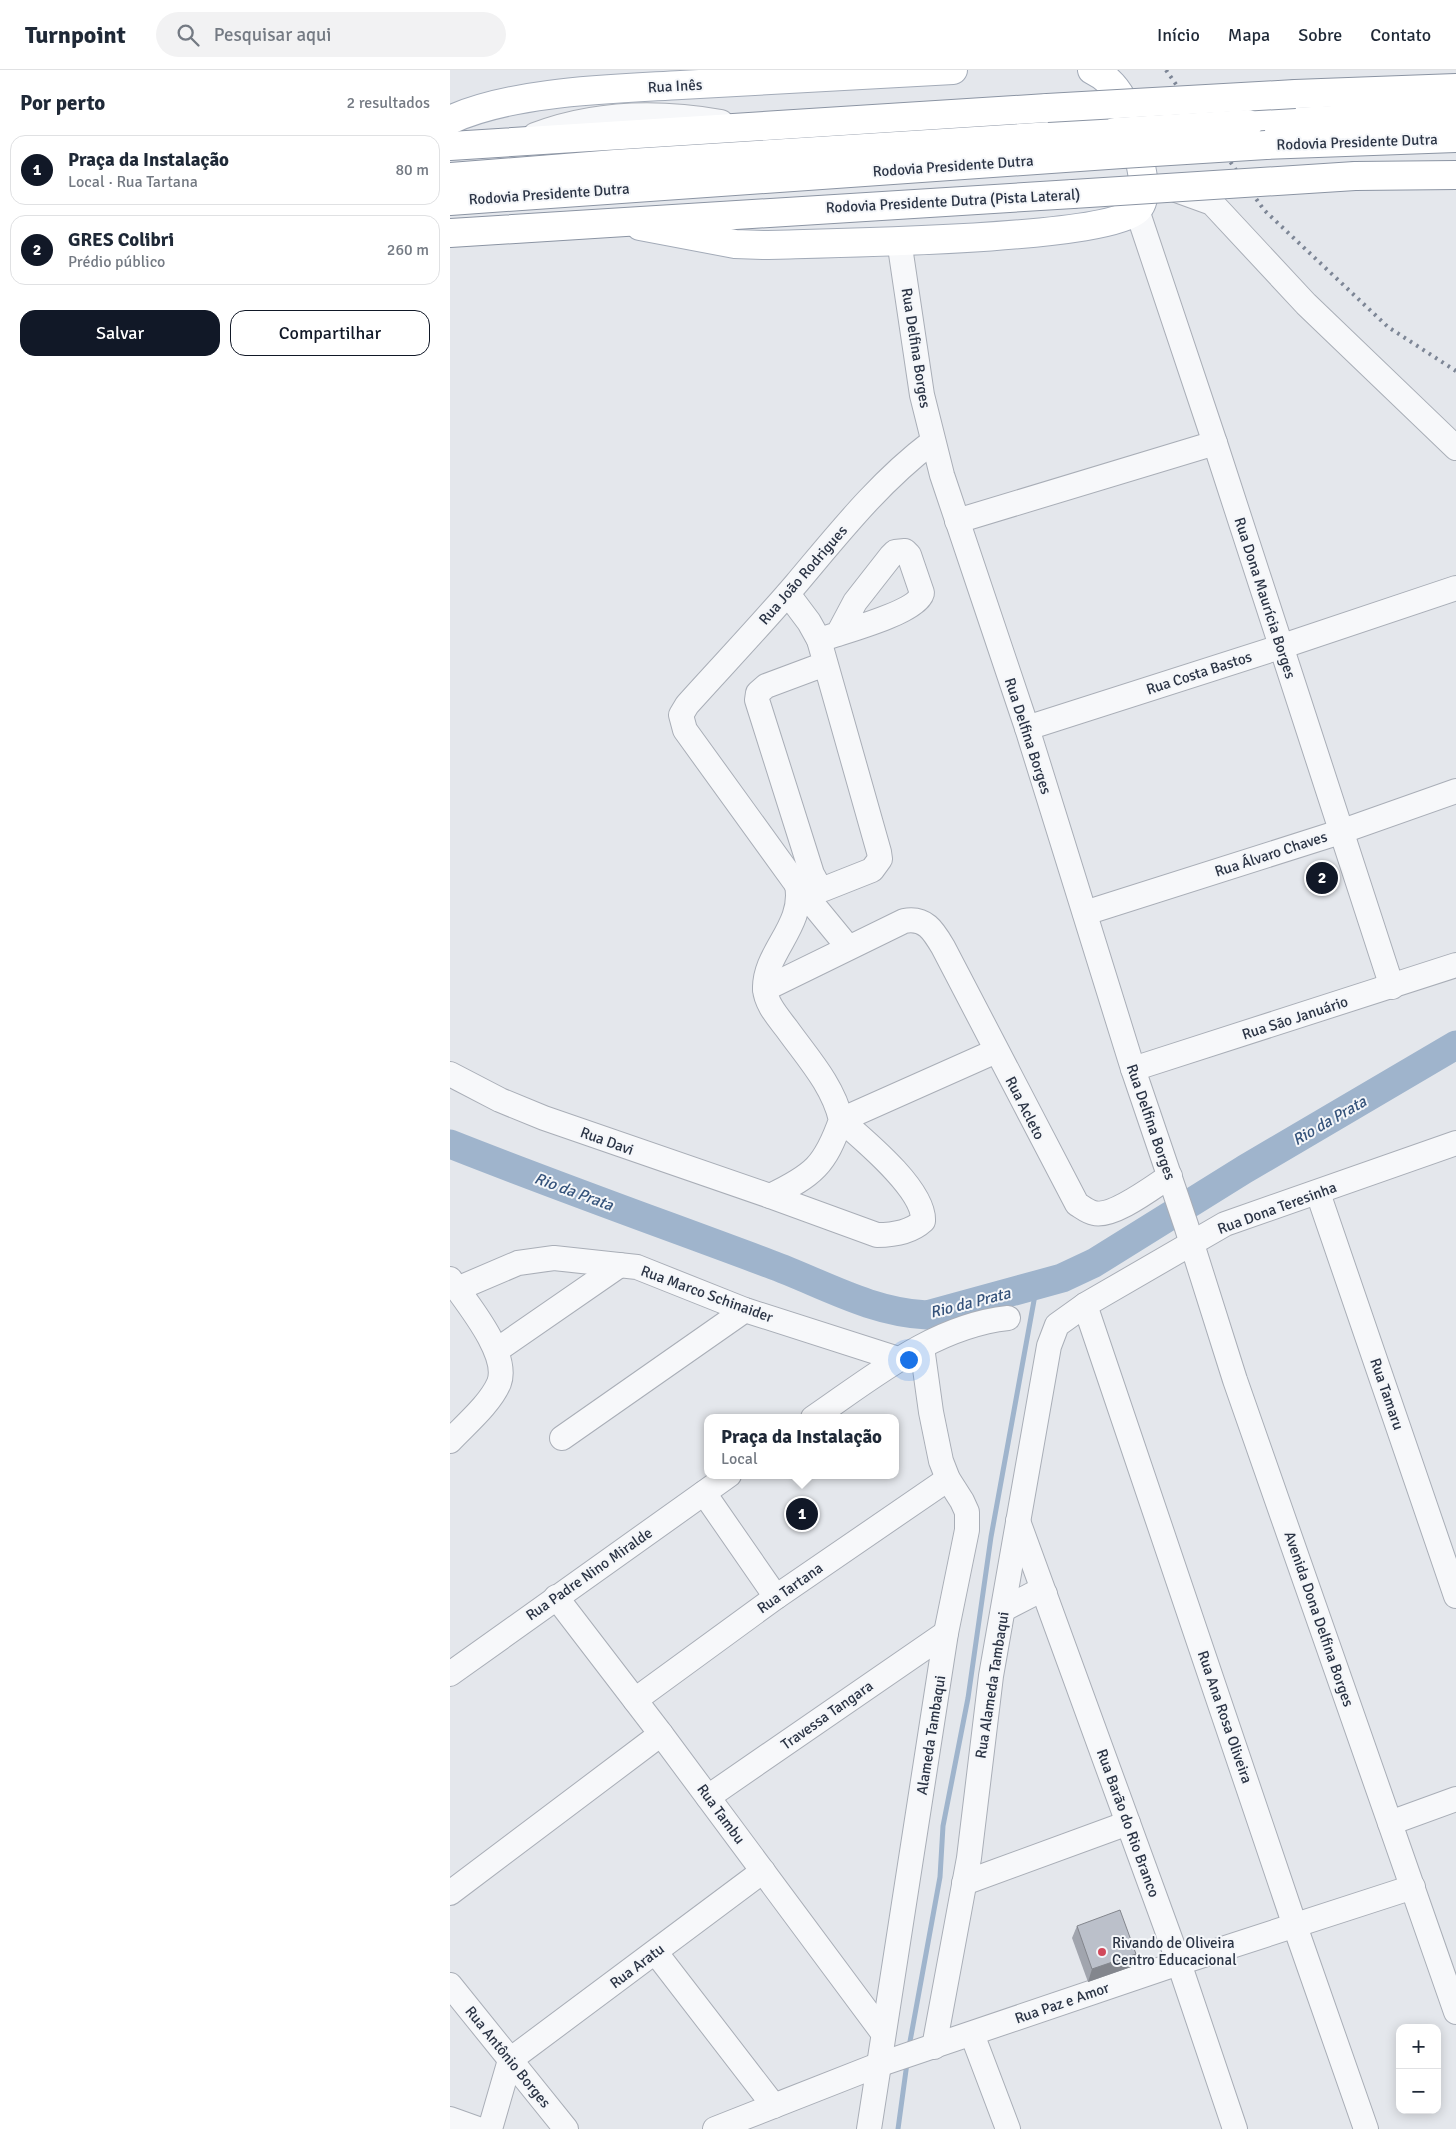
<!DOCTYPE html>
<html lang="pt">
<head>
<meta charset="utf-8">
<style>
	:root { --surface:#fff; --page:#f2f2f3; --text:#1f2937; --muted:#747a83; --line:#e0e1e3; --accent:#111827 }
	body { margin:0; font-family:Signika,sans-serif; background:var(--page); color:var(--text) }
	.controls { position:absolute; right:15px; bottom:15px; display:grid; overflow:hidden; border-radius:10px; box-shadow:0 2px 12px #0003 }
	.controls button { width:45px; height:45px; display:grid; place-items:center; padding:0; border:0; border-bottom:1px solid var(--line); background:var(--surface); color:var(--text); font:25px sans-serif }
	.you { position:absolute; left:458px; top:1289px; width:18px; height:18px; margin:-12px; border:4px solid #fff; border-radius:50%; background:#1a73e8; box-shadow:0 0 0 8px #1a73e833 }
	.badge { display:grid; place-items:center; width:32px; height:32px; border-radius:50%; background:var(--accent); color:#fff; font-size:16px; font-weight:700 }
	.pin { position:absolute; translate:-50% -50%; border:2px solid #fff; box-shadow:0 1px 5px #0006 }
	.popup { position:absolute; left:254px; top:1344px; width:195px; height:65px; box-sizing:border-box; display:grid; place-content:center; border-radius:10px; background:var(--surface); filter:drop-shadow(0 1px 4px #0005); font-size:16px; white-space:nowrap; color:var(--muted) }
	.popup b { font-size:19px; color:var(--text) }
	.popup::after { content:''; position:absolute; left:50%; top:100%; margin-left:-10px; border:10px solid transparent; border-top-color:var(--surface) }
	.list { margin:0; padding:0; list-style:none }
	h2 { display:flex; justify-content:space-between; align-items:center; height:65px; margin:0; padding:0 20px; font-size:21px }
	h2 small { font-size:16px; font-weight:400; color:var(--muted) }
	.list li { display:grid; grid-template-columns:32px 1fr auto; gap:15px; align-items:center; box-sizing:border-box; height:70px; margin:0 10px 10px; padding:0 10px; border:1px solid var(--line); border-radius:15px }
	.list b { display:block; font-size:19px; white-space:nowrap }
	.list p { margin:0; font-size:16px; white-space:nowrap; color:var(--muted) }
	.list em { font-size:16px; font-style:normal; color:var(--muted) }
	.actions { display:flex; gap:10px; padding:15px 20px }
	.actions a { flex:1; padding:11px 0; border:1px solid var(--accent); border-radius:15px; text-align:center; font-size:18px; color:var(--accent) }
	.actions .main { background:var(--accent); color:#fff }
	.icon { flex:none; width:28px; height:28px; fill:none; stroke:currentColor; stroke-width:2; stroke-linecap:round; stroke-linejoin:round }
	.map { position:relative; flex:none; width:1006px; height:2059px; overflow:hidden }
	header { display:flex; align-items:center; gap:30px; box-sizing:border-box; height:70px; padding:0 25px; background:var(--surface); border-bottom:1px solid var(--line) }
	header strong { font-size:24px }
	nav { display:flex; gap:28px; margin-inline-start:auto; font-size:18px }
	.search { width:350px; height:45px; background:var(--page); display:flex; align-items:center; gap:12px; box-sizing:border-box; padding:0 18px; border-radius:28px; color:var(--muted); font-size:19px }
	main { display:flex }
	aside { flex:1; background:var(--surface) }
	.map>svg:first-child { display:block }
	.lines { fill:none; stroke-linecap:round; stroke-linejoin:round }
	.stream { stroke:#9fb4cc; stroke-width:5 }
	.river { stroke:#9fb4cc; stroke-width:29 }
	.minor-casing { stroke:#a9aeb7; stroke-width:26 }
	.major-casing { stroke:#a3abb8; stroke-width:30 }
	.highway-casing { stroke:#8b94a3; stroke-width:30 }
	.minor { stroke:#f7f8fa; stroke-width:24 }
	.major { stroke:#fff; stroke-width:28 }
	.highway { stroke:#fff; stroke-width:28 }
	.rail { stroke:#7d8696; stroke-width:4; stroke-dasharray:2.5 5; stroke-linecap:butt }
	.highway-bridge-casing { stroke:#8b94a3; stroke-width:30; stroke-linecap:butt }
	.highway-bridge { stroke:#fff; stroke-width:28 }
	.wall { fill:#a1a5ae }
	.shaded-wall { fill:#83868d }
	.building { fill:#bbc0ca; stroke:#83868d }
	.poi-dot { fill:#d1495b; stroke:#f4f6f9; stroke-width:2 }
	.labels { text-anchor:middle; stroke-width:4; stroke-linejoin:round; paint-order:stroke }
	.street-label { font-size:15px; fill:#2b3445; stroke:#f4f6f9 }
	.poi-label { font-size:15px; fill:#2b3445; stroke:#f4f6f9; text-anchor:start }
	.water-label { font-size:16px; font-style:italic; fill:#34527a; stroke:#f4f6f9 }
</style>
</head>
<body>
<header>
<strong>Turnpoint</strong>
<div class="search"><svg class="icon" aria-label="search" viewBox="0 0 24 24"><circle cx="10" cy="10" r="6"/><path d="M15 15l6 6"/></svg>Pesquisar aqui</div>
<nav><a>Início</a><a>Mapa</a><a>Sobre</a><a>Contato</a></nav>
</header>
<main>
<aside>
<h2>Por perto<small>2 resultados</small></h2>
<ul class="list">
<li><span class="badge">1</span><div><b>Praça da Instalação</b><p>Local · Rua Tartana</p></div><em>80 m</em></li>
<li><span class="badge">2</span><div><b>GRES Colibri</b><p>Prédio público</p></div><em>260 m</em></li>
</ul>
<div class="actions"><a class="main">Salvar</a><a>Compartilhar</a></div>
</aside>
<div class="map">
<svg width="1006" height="2059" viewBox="0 0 1006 2059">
	<rect width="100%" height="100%" fill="#e4e7ec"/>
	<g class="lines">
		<g class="stream">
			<polyline points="459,1977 490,1807 493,1756 518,1628 541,1467 587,1214"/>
			<polyline points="448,2059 457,1993"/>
		</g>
		<path class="river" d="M0,1074C106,1116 213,1154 320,1194C372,1213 419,1242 477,1245L612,1208L644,1193L795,1099L1006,975"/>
		<defs>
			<g id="minor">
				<path d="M85,65C145,42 208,41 271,52"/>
				<polyline points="726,120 762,133 856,234 1006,378"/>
				<polyline points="687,140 765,373 942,917"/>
				<polyline points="449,170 472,325 492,405 577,658 683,999 736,1155 785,1310 1006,1942"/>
				<polyline points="507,451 765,373"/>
				<polyline points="338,524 359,552 369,570 429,782 430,789 422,800 374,819 367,813 362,804 307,630 308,623 316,616 375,594"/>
				<path d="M369,570C389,563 467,543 472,523L459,485L455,481L445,482L441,486L405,532L388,564"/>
				<polyline points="577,658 830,577 1006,518"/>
				<polyline points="635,843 890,762 1006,721"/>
				<path d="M398,877L347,815L235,660L231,645L237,635C273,595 311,555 346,514C389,463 429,412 482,372"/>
				<path d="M315,919L454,851C475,847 483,860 493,877L627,1134C632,1137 638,1142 644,1143C663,1148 703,1117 720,1106"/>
				<polyline points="683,999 1006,895"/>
				<path d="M0,1004L50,1030L94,1048L320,1126C364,1105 375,1095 391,1050C383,1015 357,987 337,959C328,947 316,934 315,919C314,882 355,856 347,815"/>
				<polyline points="868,1123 1006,1526"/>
				<path d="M320,1126L427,1165C442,1165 461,1162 473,1151C475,1120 414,1070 391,1050L546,981"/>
				<path d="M0,1209C16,1232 60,1284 49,1313C40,1334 16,1354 0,1371"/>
				<polyline points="7,1219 68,1193 104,1188 187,1197 295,1240 448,1289"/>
				<polyline points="635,1235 845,1856 916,2059"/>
				<polyline points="47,1280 170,1195"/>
				<path d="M363,1348C423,1307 484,1256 558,1248"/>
				<polyline points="112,1368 295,1240"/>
				<polyline points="254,1423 326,1527"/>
				<polyline points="568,1451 729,1893 785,2059"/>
				<polyline points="106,1527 211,1664 433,1963"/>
				<polyline points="554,1539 583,1524 595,1524"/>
				<polyline points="0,1604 279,1405"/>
				<polyline points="185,1630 326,1527 498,1409"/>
				<polyline points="258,1727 496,1563"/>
				<polyline points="940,1753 1006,1729"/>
				<polyline points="514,1813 678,1753"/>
				<polyline points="0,1823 211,1664"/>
				<polyline points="206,1883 324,2036"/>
				<polyline points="0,1915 116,2059"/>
				<polyline points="522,1964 558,2059"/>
				<polyline points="484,1977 519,1788 541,1606 599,1276 607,1255 635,1235 775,1154 1006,1073"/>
				<polyline points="0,2049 28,2059"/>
				<polyline points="40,2059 60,1990 313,1801"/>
				<polyline points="265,2059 428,1995 729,1893 963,1817"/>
				<polyline points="419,2059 496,1563 517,1460 517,1442 512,1431 498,1409 491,1391 481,1342 472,1277"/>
			</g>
			<g id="major">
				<path d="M0,50C62,21 163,19 231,15C321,10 412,5 503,0"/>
				<path d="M190,156L285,174L313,175C373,173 653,171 687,140C701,127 690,94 687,78C679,45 675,16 642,0"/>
			</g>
			<g id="highway">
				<polyline points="845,24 1006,18"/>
				<polyline points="798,54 1006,44"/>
				<polyline points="816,75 1006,68"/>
				<polyline points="0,76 597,38"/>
				<polyline points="905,106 1006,105"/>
				<polyline points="0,107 165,94 665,62"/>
				<polyline points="0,131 672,84"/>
				<polyline points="0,163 623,124"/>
			</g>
		</defs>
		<use href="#minor" class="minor-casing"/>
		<use href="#major" class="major-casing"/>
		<use href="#highway" class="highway-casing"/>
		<use href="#minor" class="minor"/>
		<use href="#major" class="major"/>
		<use href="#highway" class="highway"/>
		<polyline class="rail" points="716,0 814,140 938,257 1006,301"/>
		<defs>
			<g id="highway-bridge">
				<polyline points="597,38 845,24"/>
				<polyline points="665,62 798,54"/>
				<polyline points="672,84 816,75"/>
				<polyline points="623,124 905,106"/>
			</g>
		</defs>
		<use href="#highway-bridge" class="highway-bridge-casing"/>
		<use href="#highway-bridge" class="highway-bridge"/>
	</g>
	<polygon class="wall" points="627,1856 686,1884 681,1897 638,1912 622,1868"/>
	<polygon class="shaded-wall" points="686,1884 681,1897 638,1912 642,1899"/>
	<polygon class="building" points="670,1840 686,1884 642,1899 627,1856"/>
	<circle class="poi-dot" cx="652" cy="1882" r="5"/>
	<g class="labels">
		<g class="street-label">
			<text transform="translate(225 16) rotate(-3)" y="5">Rua Inês</text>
			<text transform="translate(907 72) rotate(-2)" y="5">Rodovia Presidente Dutra</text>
			<text transform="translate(503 96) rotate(-4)" y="5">Rodovia Presidente Dutra</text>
			<text transform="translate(99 124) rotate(-4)" y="5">Rodovia Presidente Dutra</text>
			<text transform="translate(503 131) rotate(-3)" y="5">Rodovia Presidente Dutra (Pista Lateral)</text>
			<text transform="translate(466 278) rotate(81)" y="5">Rua Delfina Borges</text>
			<text transform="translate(353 505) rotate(-49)" y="5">Rua João Rodrigues</text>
			<text transform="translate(815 528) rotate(72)" y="5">Rua Dona Maurícia Borges</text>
			<text transform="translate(749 603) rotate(-18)" y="5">Rua Costa Bastos</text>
			<text transform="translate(578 666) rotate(72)" y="5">Rua Delfina Borges</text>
			<text transform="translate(821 784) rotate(-18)" y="5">Rua Álvaro Chaves</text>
			<text transform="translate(845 948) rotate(-18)" y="5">Rua Sāo Januário</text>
			<text transform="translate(575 1038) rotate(63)" y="5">Rua Acleto</text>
			<text transform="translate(701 1052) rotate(71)" y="5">Rua Delfina Borges</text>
			<text transform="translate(157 1071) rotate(20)" y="5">Rua Davi</text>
			<text transform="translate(827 1138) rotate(-20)" y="5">Rua Dona Teresinha</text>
			<text transform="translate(257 1224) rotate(20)" y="5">Rua Marco Schinaider</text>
			<text transform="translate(937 1324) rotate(71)" y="5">Rua Tamaru</text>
			<text transform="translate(139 1504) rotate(-35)" y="5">Rua Padre Nino Miralde</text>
			<text transform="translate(340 1518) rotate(-35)" y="5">Rua Tartana</text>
			<text transform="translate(869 1549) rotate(71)" y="5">Avenida Dona Delfina Borges</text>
			<text transform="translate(542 1615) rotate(-81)" y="5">Rua Alameda Tambaqui</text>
			<text transform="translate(377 1645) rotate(-35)" y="5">Travessa Tangara</text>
			<text transform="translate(775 1647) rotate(71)" y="5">Rua Ana Rosa Oliveira</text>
			<text transform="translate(481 1665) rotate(-81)" y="5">Alameda Tambaqui</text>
			<text transform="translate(271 1744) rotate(54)" y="5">Rua Tambu</text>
			<text transform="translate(678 1753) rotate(70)" y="5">Rua Barão do Rio Branco</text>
			<text transform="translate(187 1896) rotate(-37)" y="5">Rua Aratu</text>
			<text transform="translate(612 1933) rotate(-19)" y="5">Rua Paz e Amor</text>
			<text transform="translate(58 1987) rotate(51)" y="5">Rua Antônio Borges</text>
		</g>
		<g class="poi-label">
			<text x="662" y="1878">Rivando de Oliveira<tspan x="662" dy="17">Centro Educacional</tspan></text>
		</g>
		<g class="water-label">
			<text transform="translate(879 1050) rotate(-30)" y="6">Rio da Prata</text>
			<text transform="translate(124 1121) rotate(20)" y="6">Rio da Prata</text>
			<text transform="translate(520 1232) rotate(-14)" y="6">Rio da Prata</text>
		</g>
	</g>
</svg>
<div class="controls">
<button>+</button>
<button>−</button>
</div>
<div class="you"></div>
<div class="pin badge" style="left:352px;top:1444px">1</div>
<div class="popup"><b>Praça da Instalação</b>Local</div>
<div class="pin badge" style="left:872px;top:808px">2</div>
</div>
</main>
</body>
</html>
